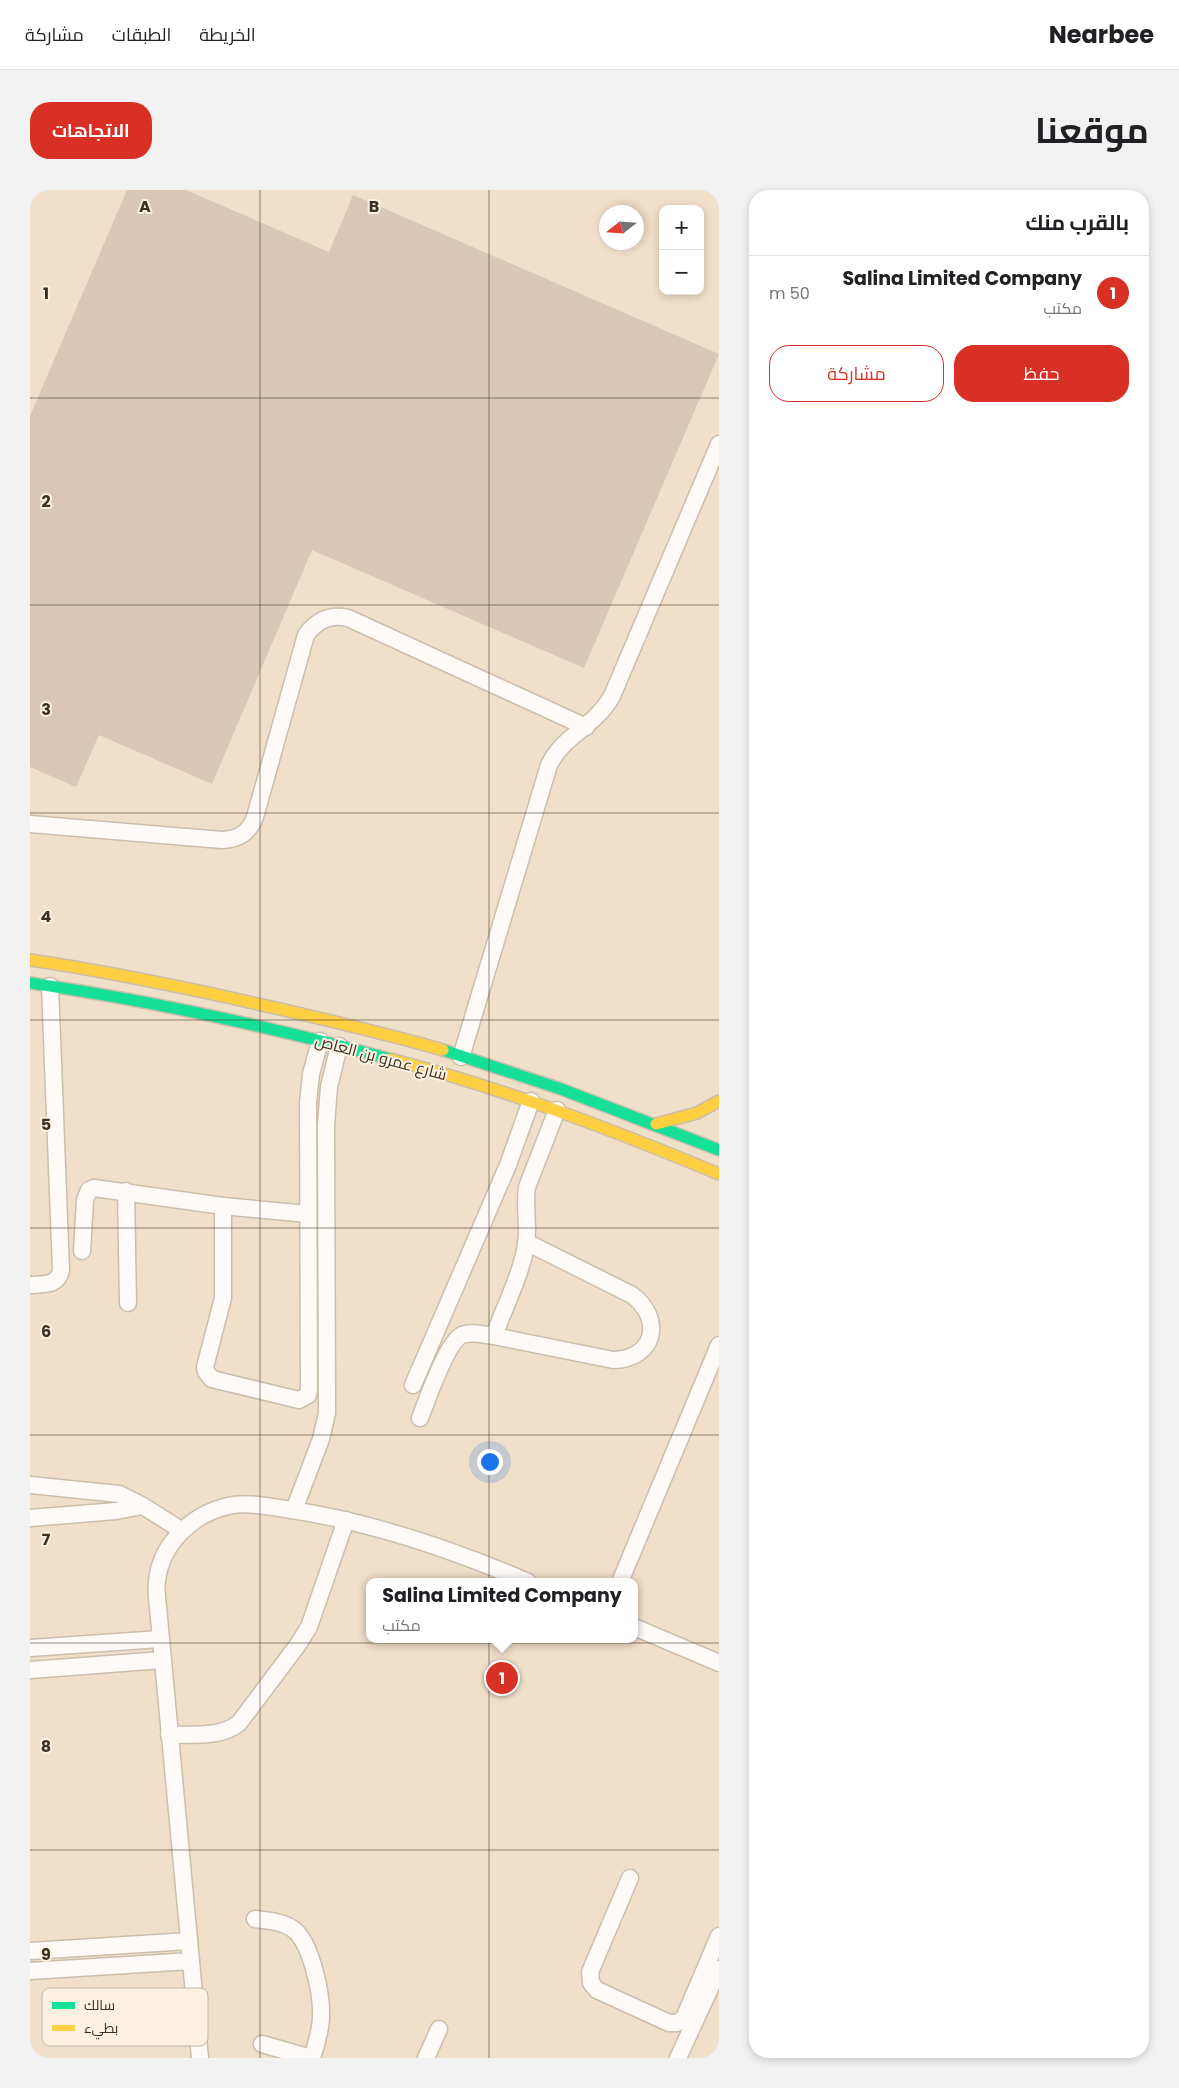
<!DOCTYPE html>
<html lang="ar">
<head>
<meta charset="utf-8">
<style>
	:root { --surface:#fff; --page:#f2f2f2; --text:#202124; --muted:#757577; --line:#e0e0e0; --accent:#d93025 }
	body { margin:0; font-family:Poppins,Cairo,sans-serif; background:var(--page); color:var(--text); direction:rtl }
	.controls { position:absolute; right:15px; top:15px; display:grid; overflow:hidden; border-radius:10px; box-shadow:0 2px 8px #0003 }
	.controls button { width:45px; height:45px; display:grid; place-items:center; padding:0; border:0; border-bottom:1px solid var(--line); background:var(--surface); color:var(--text); font:25px sans-serif }
	.compass { position:absolute; left:569px; top:15px; width:45px; height:45px; border-radius:50%; background:var(--surface); box-shadow:0 2px 8px #0003; rotate:253deg }
	.you { position:absolute; left:459px; top:1271px; width:18px; height:18px; margin:-12px; border:4px solid #fff; border-radius:50%; background:#1a73e8; box-shadow:0 0 0 8px #1a73e833 }
	.badge { display:grid; place-items:center; width:32px; height:32px; border-radius:50%; background:var(--accent); color:#fff; font-size:16px; font-weight:700 }
	.pin { position:absolute; translate:-50% -50%; border:2px solid #fff; box-shadow:0 1px 5px #0006 }
	.popup { position:absolute; left:336px; top:1388px; width:272px; height:65px; box-sizing:border-box; display:grid; place-content:center; border-radius:10px; background:var(--surface); filter:drop-shadow(0 1px 4px #0005); font-size:16px; white-space:nowrap; color:var(--muted) }
	.popup b { font-size:19px; color:var(--text) }
	.popup::after { content:''; position:absolute; left:50%; top:100%; margin-left:-10px; border:10px solid transparent; border-top-color:var(--surface) }
	.list { margin:0; padding:0; list-style:none }
	h2 { display:flex; justify-content:space-between; align-items:center; height:65px; margin:0; padding:0 20px; font-size:21px }
	h2 small { font-size:16px; font-weight:400; color:var(--muted) }
	.list li { display:grid; grid-template-columns:32px 1fr auto; gap:15px; align-items:center; box-sizing:border-box; height:75px; padding:0 20px; border-top:1px solid var(--line) }
	.list b { display:block; font-size:19px; white-space:nowrap }
	.list p { margin:0; font-size:16px; white-space:nowrap; color:var(--muted) }
	.list em { font-size:16px; font-style:normal; color:var(--muted) }
	.actions { display:flex; gap:10px; padding:15px 20px }
	.actions a { flex:1; padding:11px 0; border:1px solid var(--accent); border-radius:20px; text-align:center; font-size:18px; color:var(--accent) }
	.actions .main { background:var(--accent); color:#fff }
	.map { position:relative; flex:none; width:689px; height:1868px; overflow:hidden; direction:ltr; border-radius:20px }
	header { display:flex; align-items:center; gap:30px; box-sizing:border-box; height:70px; padding:0 25px; background:var(--surface); border-bottom:1px solid var(--line) }
	header strong { font-size:24px }
	nav { display:flex; gap:28px; margin-inline-start:auto; font-size:18px }
	.intro { display:flex; align-items:center; justify-content:space-between; box-sizing:border-box; height:120px; padding:0 30px }
	h1 { margin:0; font-size:35px }
	.button { padding:12px 22px; border-radius:20px; background:var(--accent); color:#fff; font-size:18px; font-weight:700 }
	main { display:flex; gap:30px; padding:0 30px }
	aside { flex:1; background:var(--surface); border-radius:20px; box-shadow:0 2px 8px #0003 }
	.map>svg:first-child { display:block }
	.building { fill:#dac7b6 }
	.lines { fill:none; stroke-linecap:round; stroke-linejoin:round }
	.lane-casing { stroke:#cbbeac; stroke-width:19 }
	.fast-casing { stroke:#cbbeac; stroke-width:14 }
	.slow-casing { stroke:#cbbeac; stroke-width:14 }
	.lane { stroke:#fdfaf7; stroke-width:16 }
	.fast { stroke:#16e098; stroke-width:11 }
	.slow { stroke:#ffcf43; stroke-width:11 }
	.grid { fill:none; stroke:#3c3021; stroke-width:1; stroke-opacity:0.55 }
	.labels { text-anchor:middle; stroke-width:4; stroke-linejoin:round; paint-order:stroke }
	.street-label { font-size:16px; fill:#3c3021; stroke:#fdf1e2 }
	.key { fill:#fdf1e2; stroke:#c3b7a8; stroke-width:1 }
	.key-label { font-size:14px; fill:#3c3021 }
	.grid-label { font-size:16px; text-anchor:middle; font-weight:bold; fill:#3c3021; stroke:#fdf1e2; stroke-width:4; stroke-linejoin:round; paint-order:stroke }
</style>
</head>
<body>
<header>
<strong>Nearbee</strong>
<nav><a>الخريطة</a><a>الطبقات</a><a>مشاركة</a></nav>
</header>
<div class="intro"><h1>موقعنا</h1><a class="button">الاتجاهات</a></div>
<main>
<aside>
<h2>بالقرب منك<small></small></h2>
<ul class="list">
<li><span class="badge">1</span><div><b>Salina Limited Company</b><p>مكتب</p></div><em>50 m</em></li>
</ul>
<div class="actions"><a class="main">حفظ</a><a>مشاركة</a></div>
</aside>
<div class="map">
<svg width="689" height="1868" viewBox="0 0 689 1868">
	<rect width="100%" height="100%" fill="#f0dfc9"/>
	<polygon class="building" points="97,0 156,0 299,62 323,5 689,164 554,478 282,360 182,594 69,545 46,597 0,577 0,226"/>
	<g class="lines">
		<defs>
			<g id="lane">
				<path d="M0,634L192,650C209,649 219,643 225,627L276,445C287,430 300,424 318,428L556,537"/>
				<path d="M431,867L519,575C535,543 564,538 582,506L689,254"/>
				<polyline points="96,1001 98,1113"/>
				<polyline points="193,1016 193,1108 175,1177 176,1182 182,1189 269,1210 278,1205 279,1200 278,913 281,884 290,851"/>
				<polyline points="52,1061 55,1010 59,1000 64,998 193,1016 278,1024"/>
				<path d="M0,1095C14,1094 28,1096 31,1080L20,796"/>
				<path d="M464,1146C474,1118 491,1085 496,1055C499,1036 494,1016 497,997L527,920"/>
				<polyline points="383,1195 478,975 501,911"/>
				<path d="M390,1228C397,1210 417,1152 432,1145C442,1141 454,1145 464,1146L583,1170C625,1169 634,1129 602,1105L496,1052"/>
				<polyline points="0,1295 89,1304 113,1316 151,1340"/>
				<polyline points="264,1320 291,1249 297,1223 296,935 299,897 309,856"/>
				<polyline points="0,1328 86,1321 113,1316"/>
				<polyline points="590,1392 689,1155"/>
				<polyline points="604,1437 689,1473"/>
				<polyline points="0,1458 130,1449"/>
				<polyline points="0,1480 132,1470"/>
				<path d="M139,1545C162,1544 191,1548 209,1533L267,1456L279,1437L316,1330"/>
				<polyline points="600,1688 560,1782 561,1793 567,1800 639,1833 647,1833 654,1828 689,1746"/>
				<path d="M225,1729C238,1731 252,1731 263,1739C281,1752 292,1804 291,1826C291,1841 286,1854 282,1868"/>
				<polyline points="0,1761 159,1751"/>
				<polyline points="0,1781 161,1771"/>
				<polyline points="232,1854 281,1868"/>
				<path d="M170,1868L128,1417C127,1409 126,1399 127,1391C131,1353 163,1324 198,1316C216,1312 237,1316 255,1319C339,1331 419,1358 498,1392"/>
				<polyline points="396,1868 409,1839"/>
				<polyline points="648,1868 689,1779"/>
			</g>
			<g id="fast">
				<path d="M0,793C121,811 242,837 360,869"/>
				<polyline points="413,860 531,899 689,960"/>
			</g>
			<g id="slow">
				<path d="M0,770C69,780 137,794 206,809C275,825 344,840 413,860"/>
				<path d="M360,869C473,898 581,939 689,984"/>
				<polyline points="626,934 667,923 689,911"/>
			</g>
		</defs>
		<use href="#lane" class="lane-casing"/>
		<use href="#fast" class="fast-casing"/>
		<use href="#slow" class="slow-casing"/>
		<use href="#lane" class="lane"/>
		<use href="#fast" class="fast"/>
		<use href="#slow" class="slow"/>
	</g>
	<path class="grid" d="M230,0V1868M459,0V1868M0,208H689M0,415H689M0,623H689M0,830H689M0,1038H689M0,1245H689M0,1453H689M0,1660H689"/>
	<g class="labels">
		<g class="street-label">
			<text transform="translate(351 867) rotate(15)" y="6">شارع عمرو بن العاص</text>
		</g>
	</g>
	<rect x="12" y="1798" width="166" height="58" rx="8" class="key"/>
	<rect x="22" y="1812" width="23" height="7" fill="#16e098"/>
	<rect x="22" y="1835" width="23" height="6" fill="#ffcf43"/>
	<g class="key-label">
		<text x="54" y="1820">سالك</text>
		<text x="54" y="1843">بطيء</text>
	</g>
	<g class="grid-label">
		<text x="115" y="22">A</text>
		<text x="344" y="22">B</text>
		<text x="16" y="109">1</text>
		<text x="16" y="317">2</text>
		<text x="16" y="525">3</text>
		<text x="16" y="732">4</text>
		<text x="16" y="940">5</text>
		<text x="16" y="1147">6</text>
		<text x="16" y="1355">7</text>
		<text x="16" y="1562">8</text>
		<text x="16" y="1770">9</text>
	</g>
</svg>
<div class="controls">
<button>+</button>
<button>−</button>
</div>
<svg class="compass" viewBox="-18 -18 36 36"><path d="M0-13l5 13h-10z" fill="#e53935"/><path d="M0 13l5-13h-10z" fill="#757577"/></svg>
<div class="you"></div>
<div class="pin badge" style="left:472px;top:1488px">1</div>
<div class="popup"><b>Salina Limited Company</b>مكتب</div>
</div>
</main>
</body>
</html>
